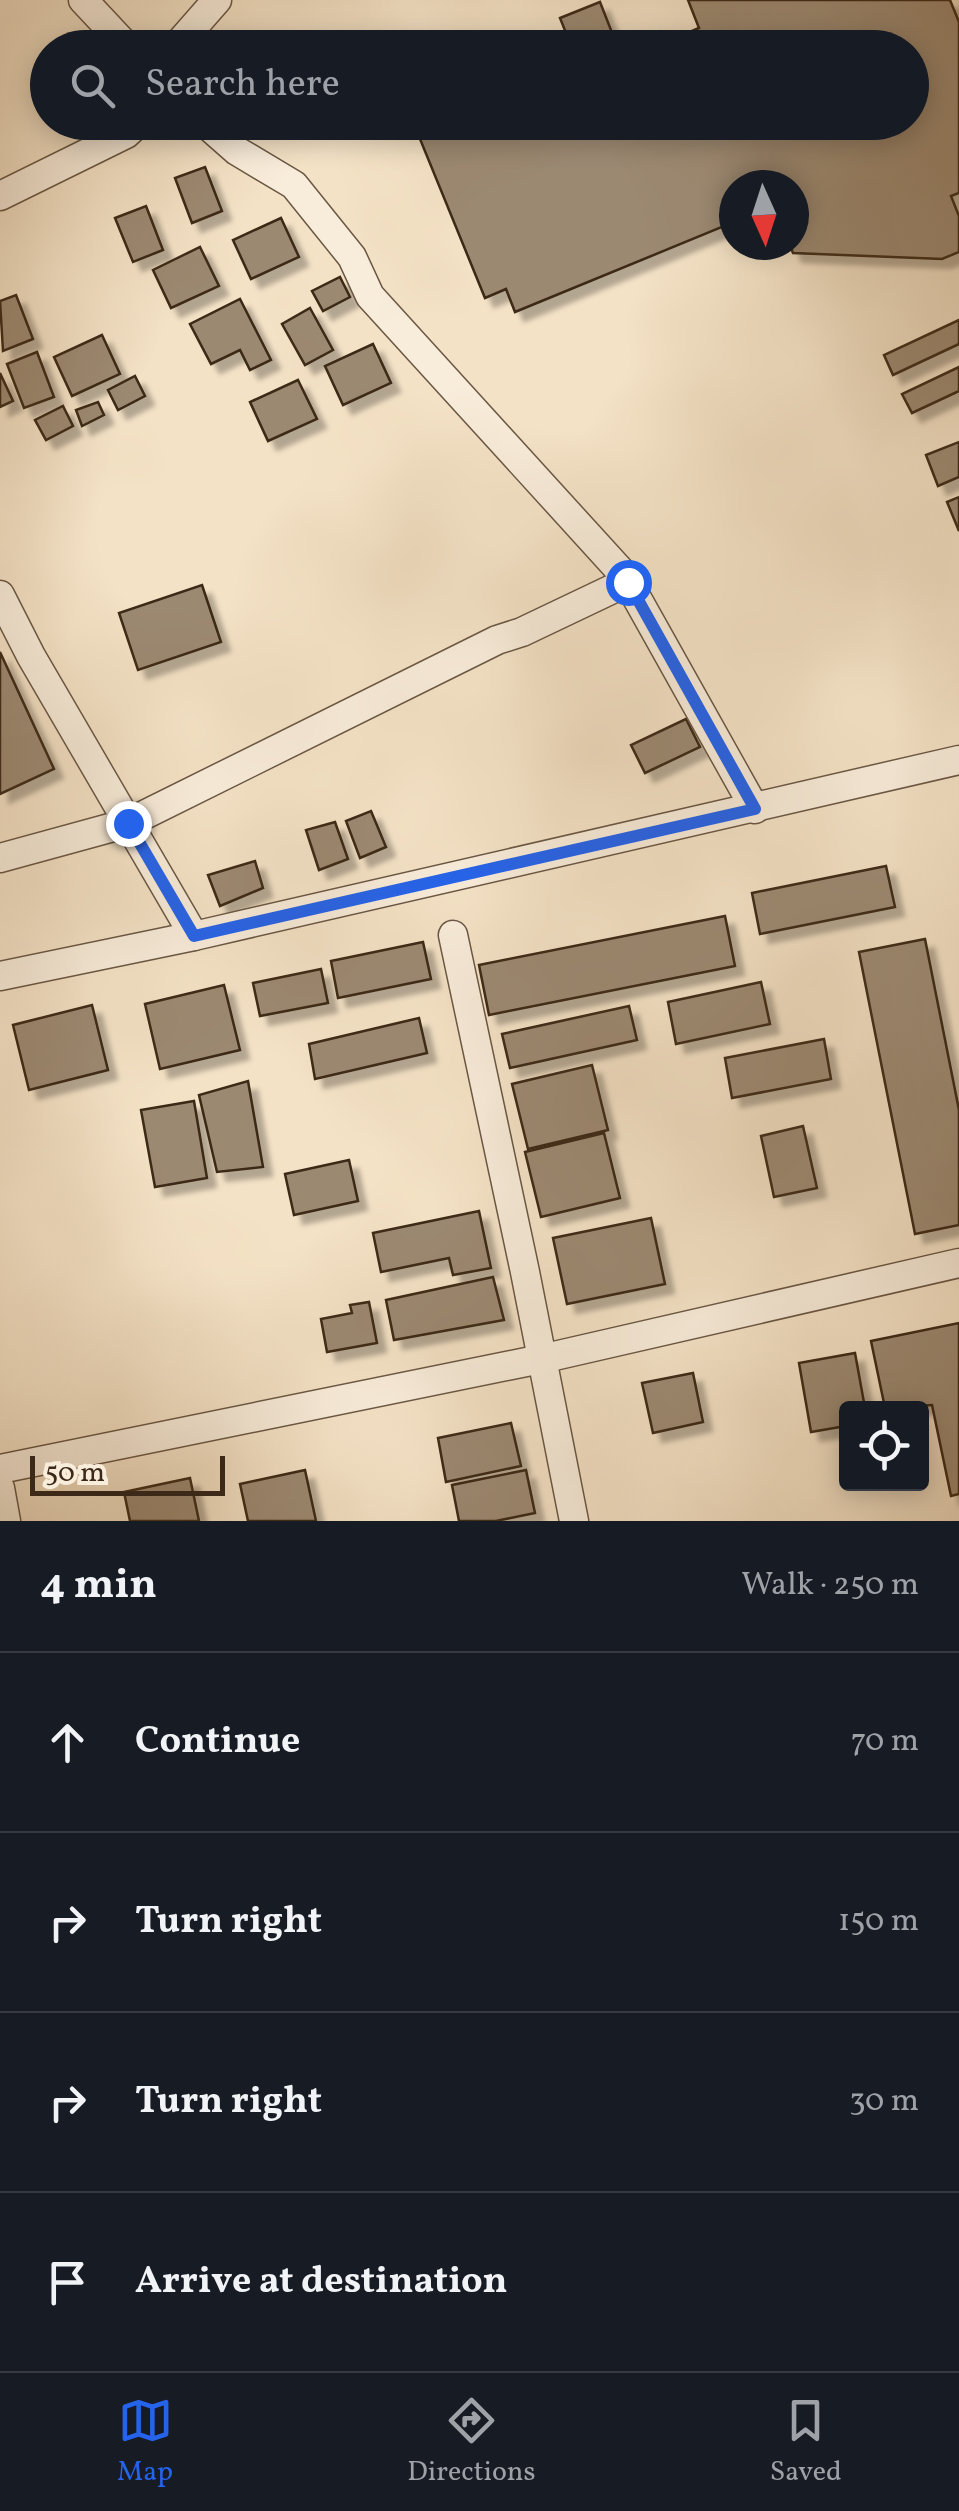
<!DOCTYPE html>
<html lang="en">
<head>
<meta charset="utf-8">
<style>
	:root { --surface:#171b24; --page:#242831; --text:#f1f3f6; --muted:#9ea1a6; --line:#363941; --accent:#2563eb }
	body { margin:0; font-family:Vollkorn,serif; background:var(--page); color:var(--text) }
	.controls { position:absolute; right:30px; bottom:30px; display:grid; overflow:hidden; border-radius:10px; box-shadow:0 5px 25px #0003 }
	.controls button { width:90px; height:90px; display:grid; place-items:center; padding:0; border:0; border-bottom:2px solid var(--line); background:var(--surface); color:var(--text); font:50px sans-serif }
	.compass { position:absolute; left:719px; top:170px; width:90px; height:90px; border-radius:50%; background:var(--surface); box-shadow:0 5px 25px #0003; rotate:177deg }
	.scale { position:absolute; left:30px; bottom:25px; width:195px; box-sizing:border-box; padding-left:10px; border:5px solid #3c2918; border-top:0; font-size:28px; line-height:35px; white-space:nowrap; color:#3c2918; -webkit-text-stroke:8px #f8ecda; paint-order:stroke }
	.stop { position:absolute; width:30px; height:30px; margin:-22px; border:8px solid #2563eb; border-radius:50%; background:#fff }
	.stop.end { background:#2563eb; border-color:#fff; box-shadow:0 2px 10px #0008 }
	.list { margin:0; padding:0; list-style:none }
	h2 { display:flex; justify-content:space-between; align-items:center; height:130px; margin:0; padding:0 40px; font-size:42px }
	h2 small { font-size:32px; font-weight:400; color:var(--muted) }
	.list li { display:grid; grid-template-columns:65px 1fr auto; gap:30px; align-items:center; box-sizing:border-box; height:180px; padding:0 40px; border-top:2px solid var(--line) }
	.list b { display:block; font-size:38px; white-space:nowrap }
	.list em { font-size:32px; font-style:normal; color:var(--muted) }
	.icon { flex:none; width:55px; height:55px; fill:none; stroke:currentColor; stroke-width:2; stroke-linecap:round; stroke-linejoin:round }
	.map { position:relative; flex:none; width:959px; height:1521px; overflow:hidden }
	.search { position:absolute; background:var(--surface); box-shadow:0 5px 25px #0003; left:30px; right:30px; top:30px; height:110px; display:flex; align-items:center; gap:25px; box-sizing:border-box; padding:0 35px; border-radius:55px; color:var(--muted); font-size:38px }
	.sheet { height:850px; background:var(--surface) }
	nav { display:flex; justify-content:space-around; align-items:center; box-sizing:border-box; height:140px; border-top:2px solid var(--line); background:var(--surface); font-size:28px; color:var(--muted) }
	nav a { display:grid; justify-items:center; gap:5px }
	nav .on { color:var(--accent) }
	.map>svg:first-child { display:block }
	.building { fill:#9c8972; stroke:#3c2918; stroke-width:2.5; filter:url(#shadow) }
	.lines { fill:none; stroke-linecap:round; stroke-linejoin:round }
	.minor-casing { stroke:#6a5744; stroke-width:31 }
	.minor { stroke:#f8ecda; stroke-width:28 }
	.route { stroke:#2563eb; stroke-width:12 }
</style>
</head>
<body>
<div class="map">
<svg width="959" height="1521" viewBox="0 0 959 1521">
	<defs>
		<filter id="shadow"><feDropShadow dx="9" dy="9" stdDeviation="2.5" flood-color="#0004"/></filter>
	</defs>
	<rect width="100%" height="100%" fill="#f4e2c6"/>
	<filter id="stains"><feTurbulence type="fractalNoise" baseFrequency=".002" numOctaves="4"/><feColorMatrix values="0 0 0 0 .2 0 0 0 0 .09 0 0 0 0 .02 0 0 0 .5 -.17"/></filter>
	<radialGradient id="worn" r=".72"><stop offset=".6" stop-color="#630" stop-opacity="0"/><stop offset="1" stop-color="#630" stop-opacity=".3"/></radialGradient>
	<g class="building">
		<polygon points="688,0 950,0 959,22 959,193 951,196 959,216 959,252 942,259 793,253 790,245 794,245 794,185 734,185 734,222 515,312 506,289 485,298 420,139 459,122 912,122 912,48 652,48 699,28"/>
		<polygon points="600,2 618,48 572,48 560,18"/>
		<polygon points="418,35 424,48 393,48"/>
		<polygon points="205,167 222,211 192,223 175,178"/>
		<polygon points="146,206 163,250 133,262 115,218"/>
		<polygon points="281,218 299,257 251,279 233,240"/>
		<polygon points="200,247 219,286 171,308 153,270"/>
		<polygon points="340,277 350,297 323,311 312,291"/>
		<polygon points="16,295 33,339 3,351 0,301"/>
		<polygon points="240,299 271,360 250,370 240,350 211,364 190,324"/>
		<polygon points="310,308 333,350 305,365 282,324"/>
		<polygon points="959,320 959,344 893,375 884,355"/>
		<polygon points="102,335 120,374 72,396 54,357"/>
		<polygon points="373,344 391,383 343,405 325,366"/>
		<polygon points="37,352 54,397 24,408 7,364"/>
		<polygon points="959,367 959,391 912,413 902,394"/>
		<polygon points="0,373 13,401 0,407"/>
		<polygon points="135,376 145,396 118,410 108,390"/>
		<polygon points="298,380 317,419 268,441 250,402"/>
		<polygon points="98,402 104,415 82,426 76,410"/>
		<polygon points="63,406 73,426 46,440 35,420"/>
		<polygon points="959,442 959,477 938,486 926,455"/>
		<polygon points="959,497 959,531 947,502"/>
		<polygon points="202,585 221,642 138,670 119,613"/>
		<polygon points="0,652 54,769 0,794"/>
		<polygon points="686,719 700,747 645,773 631,745"/>
		<polygon points="371,811 386,847 360,858 346,821"/>
		<polygon points="335,822 348,859 319,870 306,830"/>
		<polygon points="255,861 263,888 220,906 208,875"/>
		<polygon points="886,866 895,907 760,934 752,893"/>
		<polygon points="725,916 735,966 489,1015 479,965"/>
		<polygon points="925,939 959,1110 959,1225 915,1234 859,952"/>
		<polygon points="423,942 431,979 338,998 331,961"/>
		<polygon points="321,969 328,1003 260,1016 253,983"/>
		<polygon points="761,982 770,1024 676,1044 668,1002"/>
		<polygon points="224,985 240,1050 160,1069 145,1004"/>
		<polygon points="92,1005 108,1070 29,1090 13,1025"/>
		<polygon points="629,1006 637,1040 510,1068 502,1034"/>
		<polygon points="419,1018 427,1053 315,1079 309,1044"/>
		<polygon points="824,1039 831,1079 732,1098 725,1058"/>
		<polygon points="592,1065 608,1130 528,1149 512,1084"/>
		<polygon points="248,1081 263,1167 217,1172 199,1095"/>
		<polygon points="194,1101 207,1178 155,1187 141,1110"/>
		<polygon points="803,1126 817,1188 774,1197 761,1136"/>
		<polygon points="604,1133 620,1198 541,1217 525,1152"/>
		<polygon points="349,1160 358,1201 294,1215 285,1174"/>
		<polygon points="479,1211 491,1268 453,1275 449,1258 381,1272 373,1233"/>
		<polygon points="651,1218 665,1284 567,1304 553,1238"/>
		<polygon points="493,1277 504,1320 394,1340 386,1300"/>
		<polygon points="369,1302 377,1343 327,1352 321,1319 352,1313 350,1305"/>
		<polygon points="959,1323 959,1494 951,1496 932,1405 885,1408 871,1341"/>
		<polygon points="855,1353 865,1408 846,1408 846,1426 811,1432 799,1363"/>
		<polygon points="693,1373 703,1422 653,1433 642,1383"/>
		<polygon points="511,1423 521,1466 446,1482 438,1438"/>
		<polygon points="305,1470 316,1521 248,1521 240,1484"/>
		<polygon points="526,1470 535,1513 496,1521 459,1521 452,1485"/>
		<polygon points="190,1478 199,1521 130,1521 124,1492"/>
	</g>
	<g class="lines">
		<defs>
			<g id="minor">
				<polyline points="83,0 128,48"/>
				<polyline points="175,48 217,0"/>
				<polyline points="204,122 237,151 294,185 352,257 370,296 624,575 755,809"/>
				<polyline points="0,196 126,134 139,122"/>
				<polyline points="0,595 31,656 194,936"/>
				<polyline points="0,858 128,823 497,640 522,632 627,582"/>
				<polyline points="453,935 525,1272 574,1521"/>
				<polyline points="0,976 194,936 959,760"/>
				<polyline points="0,1469 541,1359 959,1263"/>
				<polyline points="0,1488 6,1521"/>
			</g>
		</defs>
		<use href="#minor" class="minor-casing"/>
		<use href="#minor" class="minor"/>
	</g>
	<g class="lines">
		<polyline class="route" points="128,823 194,936 755,809 628,582"/>
	</g>
	<rect width="100%" height="100%" filter="url(#stains)"/>
	<rect width="100%" height="100%" fill="url(#worn)"/>
</svg>
<div class="controls">
<button><svg class="icon" aria-label="locate" viewBox="0 0 24 24"><circle cx="12" cy="12" r="6"/><path d="M12 2v4M12 18v4M2 12h4M18 12h4"/></svg></button>
</div>
<svg class="compass" viewBox="-18 -18 36 36"><path d="M0-13l5 13h-10z" fill="#e53935"/><path d="M0 13l5-13h-10z" fill="#9ea1a6"/></svg>
<div class="scale">50 m</div>
<div class="stop" style="left:628px;top:582px"></div>
<div class="stop end" style="left:128px;top:823px"></div>
<div class="search"><svg class="icon" aria-label="search" viewBox="0 0 24 24"><circle cx="10" cy="10" r="6"/><path d="M15 15l6 6"/></svg>Search here</div>
</div>
<section class="sheet">
<h2>4 min<small>Walk · 250 m</small></h2>
<ul class="list">
<li><svg class="icon" aria-label="ahead" viewBox="0 0 24 24"><path d="M12 20V5M6 11l6-6 6 6"/></svg><div><b>Continue</b></div><em>70 m</em></li>
<li><svg class="icon" aria-label="right" viewBox="0 0 24 24"><path d="M7 20v-9h11M14 6l5 5-5 5"/></svg><div><b>Turn right</b></div><em>150 m</em></li>
<li><svg class="icon" aria-label="right" viewBox="0 0 24 24"><path d="M7 20v-9h11M14 6l5 5-5 5"/></svg><div><b>Turn right</b></div><em>30 m</em></li>
<li><svg class="icon" aria-label="arrive" viewBox="0 0 24 24"><path d="M6 21V4h12l-3 4 3 4H6"/></svg><div><b>Arrive at destination</b></div></li>
</ul>
</section>
<nav>
<a class="on"><svg class="icon" aria-label="map" viewBox="0 0 24 24"><path d="M3 6l6-2 6 2 6-2v14l-6 2-6-2-6 2zM9 4v14M15 6v14"/></svg>Map</a>
<a><svg class="icon" aria-label="directions" viewBox="0 0 24 24"><path d="M12 3l9 9-9 9-9-9zM9 14v-3h6M13 9l2 2-2 2"/></svg>Directions</a>
<a><svg class="icon" aria-label="saved" viewBox="0 0 24 24"><path d="M7 4h10v16l-5-4-5 4z"/></svg>Saved</a>
</nav>
</body>
</html>
